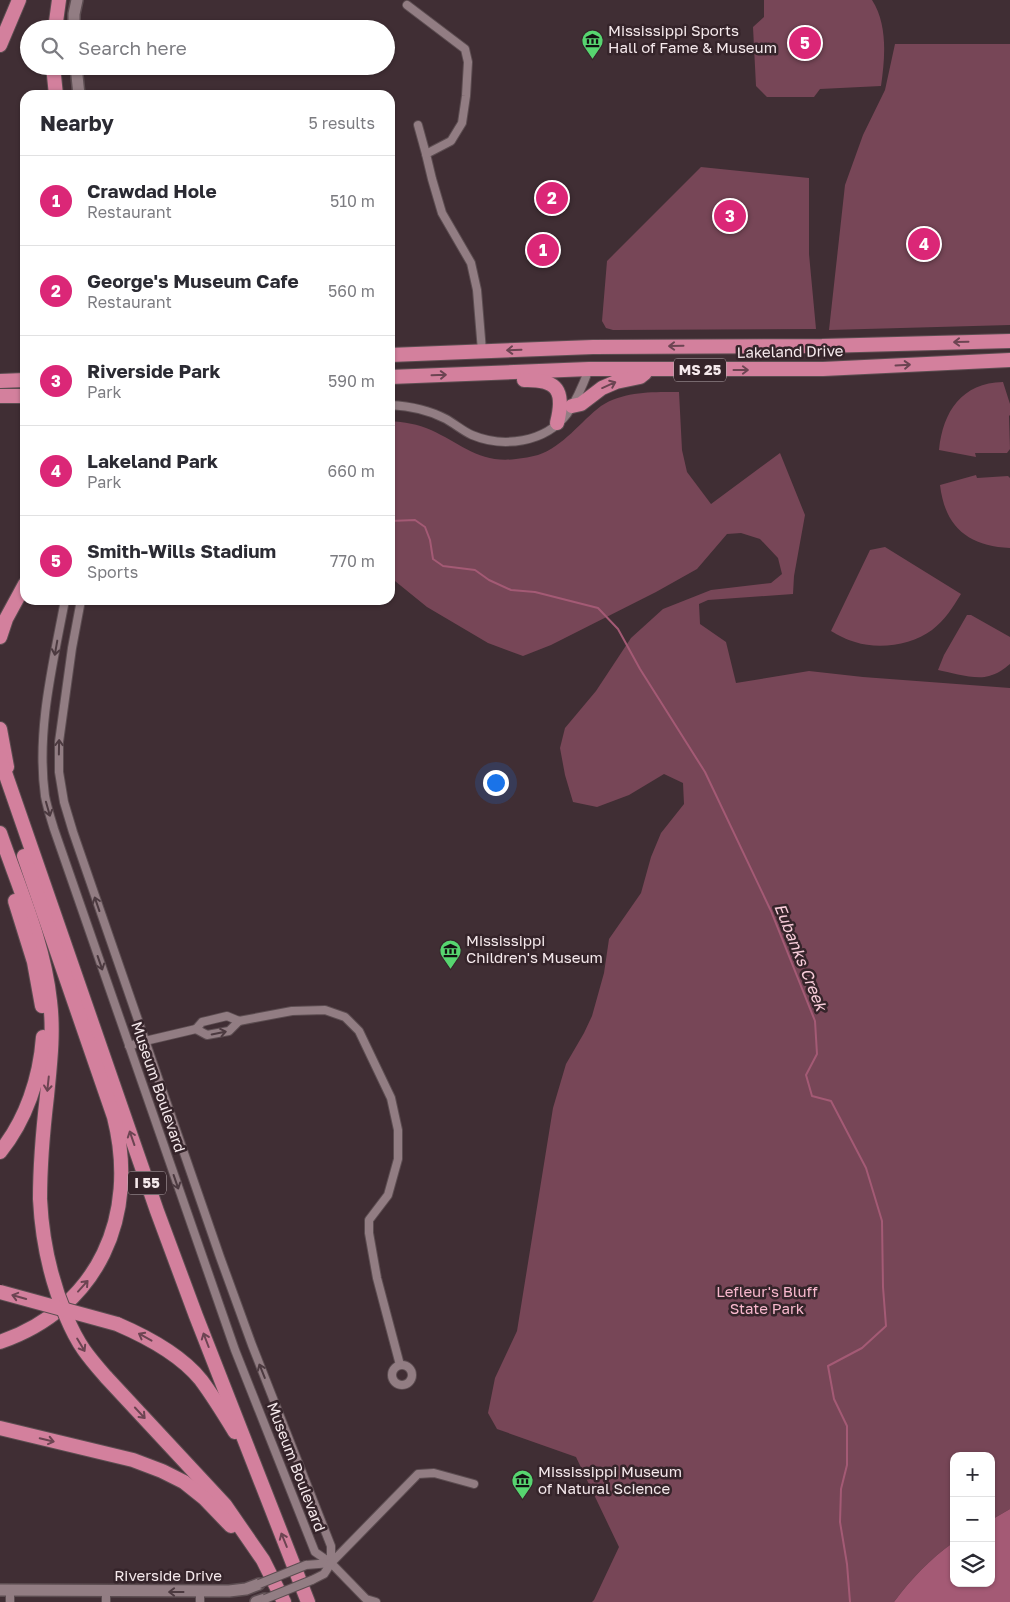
<!DOCTYPE html>
<html lang="en">
<head>
<meta charset="utf-8">
<style>
	:root { --surface:#fff; --page:#f2f2f3; --text:#2b2b33; --muted:#7c7c81; --line:#e1e1e2; --accent:#db2777 }
	body { margin:0; font-family:"Golos Text",sans-serif; background:var(--page); color:var(--text) }
	.controls { position:absolute; right:15px; bottom:15px; display:grid; overflow:hidden; border-radius:10px; box-shadow:0 1px 4px #0004 }
	.controls button { width:45px; height:45px; display:grid; place-items:center; padding:0; border:0; border-bottom:1px solid var(--line); background:var(--surface); color:var(--text); font:25px sans-serif }
	.you { position:absolute; left:495px; top:782px; width:18px; height:18px; margin:-12px; border:4px solid #fff; border-radius:50%; background:#1a73e8; box-shadow:0 0 0 8px #1a73e833 }
	.badge { display:grid; place-items:center; width:32px; height:32px; border-radius:50%; background:var(--accent); color:#fff; font-size:16px; font-weight:700 }
	.pin { position:absolute; translate:-50% -50%; border:2px solid #fff; box-shadow:0 1px 5px #0006 }
	.list { margin:0; padding:0; list-style:none }
	h2 { display:flex; justify-content:space-between; align-items:center; height:65px; margin:0; padding:0 20px; font-size:21px }
	h2 small { font-size:16px; font-weight:400; color:var(--muted) }
	.list li { display:grid; grid-template-columns:32px 1fr auto; gap:15px; align-items:center; box-sizing:border-box; height:90px; padding:0 20px; border-top:1px solid var(--line) }
	.list b { display:block; font-size:19px; white-space:nowrap }
	.list p { margin:0; font-size:16px; white-space:nowrap; color:var(--muted) }
	.list em { font-size:16px; font-style:normal; color:var(--muted) }
	.icon { flex:none; width:28px; height:28px; fill:none; stroke:currentColor; stroke-width:2; stroke-linecap:round; stroke-linejoin:round }
	.map { position:relative; flex:none; width:1010px; height:1602px; overflow:hidden }
	.search { position:absolute; background:var(--surface); box-shadow:0 1px 4px #0004; left:20px; top:20px; width:375px; height:55px; display:flex; align-items:center; gap:12px; box-sizing:border-box; padding:0 18px; border-radius:28px; color:var(--muted); font-size:19px }
	.panel { position:absolute; background:var(--surface); box-shadow:0 1px 4px #0004; left:20px; top:90px; width:375px; height:515px; border-radius:15px }
	.map>svg:first-child { display:block }
	.green { fill:#774657 }
	.water { fill:#a45a75 }
	.lines { fill:none; stroke-linecap:round; stroke-linejoin:round }
	.stream { stroke:#a45a75; stroke-width:2 }
	.street-casing { stroke:#5c4d51; stroke-width:10 }
	.secondary-casing { stroke:#5c4d51; stroke-width:14 }
	.highway-casing { stroke:#5c4d51; stroke-width:16 }
	.street { stroke:#927d83; stroke-width:8 }
	.secondary { stroke:#927d83; stroke-width:11 }
	.highway { stroke:#d3809d; stroke-width:14 }
	.street-bridge-casing { stroke:#5c4d51; stroke-width:10; stroke-linecap:butt }
	.highway-bridge-casing { stroke:#5c4d51; stroke-width:16; stroke-linecap:butt }
	.street-bridge { stroke:#927d83; stroke-width:8 }
	.highway-bridge { stroke:#d3809d; stroke-width:14 }
	.oneway { stroke:#6c4452 }
	.oneway2 { stroke:#4c3a40 }
	.labels { text-anchor:middle; stroke-width:5; stroke-linejoin:round; paint-order:stroke }
	.shield { fill:#35242a; stroke:#bbaeb2; stroke-width:1 }
	.shield-label { font-size:14px; font-weight:bold; fill:#f5e9ec }
	.poi-label { font-size:15px; fill:#f5e9ec; stroke:#35242a; text-anchor:start }
	.street-label { font-size:15px; fill:#f5e9ec; stroke:#35242a }
	.park-label { font-size:15px; fill:#f8b8cd; stroke:#35242a }
	.water-label { font-size:16px; font-style:italic; fill:#f8cdda; stroke:#35242a }
</style>
</head>
<body>
<div class="map">
<svg width="1010" height="1602" viewBox="0 0 1010 1602">
	<rect width="100%" height="100%" fill="#402e34"/>
	<g class="green">
		<path d="M764,0H872C888,25 885,58 881,86L820,89L814,97H767L756,86L753,27L764,17Z"/>
		<polygon points="895,44 1010,44 1010,325 829,330 845,185 863,135 885,90"/>
		<polygon points="701,167 809,178 809,254 816,329 613,330 606,328 602,321 607,261"/>
		<path d="M1003,382L1010,404V415L1009,416L1010,449L1007,453H975L976,457L939,450C943,411 962,383 1003,382Z"/>
		<path d="M679,392L682,450L687,472L711,504L780,453L805,515L794,576L793,594L708,600L699,604L700,624L726,642L736,683L809,671L863,677L1010,688V1509L991,1520V1456H954V1542C930,1559 911,1579 894,1602H592L594,1600L619,1547L576,1457L497,1429L488,1413L495,1378L517,1331L553,1108L566,1064L584,1033L592,1016L604,973L609,939L641,893L651,857L661,833L684,804L683,783L664,774L629,795L597,807L573,802L565,775L560,748L565,728L596,691L631,638L663,609L711,590L771,583L782,574L778,558L760,539L741,533L727,534L697,569L656,592L551,645L523,656L488,643L427,607L390,577V421C404,422 418,424 431,430C460,443 480,464 516,459C523,458 531,457 538,455C563,447 581,421 601,406C624,391 653,392 679,392Z"/>
		<path d="M976,475L977,478L1008,476L1010,478V548C968,546 945,527 940,485Z"/>
		<path d="M885,547L961,594C953,607 945,620 932,630C912,645 879,650 855,642C847,640 838,635 831,631L870,550Z"/>
		<path d="M967,615H971L1010,637V664C1004,669 997,674 989,676C976,680 952,673 938,670L944,655Z"/>
	</g>
	<path class="water" d="M1010,1509V1602H894C911,1579 930,1559 954,1542V1583H991V1520Z"/>
	<g class="lines">
		<polyline class="stream" points="390,521 415,520 425,527 430,540 433,559 443,566 475,570 489,580 511,590 535,592 598,608 618,629 640,669 705,772 771,911 815,1021 817,1054 806,1075 812,1096 831,1101 866,1168 882,1221 883,1287 886,1326 862,1348 828,1366 834,1399 847,1426 847,1465 841,1489 840,1522 847,1564 850,1602"/>
		<defs>
			<g id="street">
				<polyline points="407,5 465,49 468,62 466,96 462,123 451,141 426,154 432,179 442,213 471,263 477,290 482,351"/>
				<polyline points="418,125 426,154"/>
				<path d="M390,405C409,406 429,410 446,419C455,424 463,431 472,435C503,448 545,443 567,414C577,400 583,385 589,369"/>
				<path d="M65,600C53,664 36,731 45,796C47,807 51,819 54,829L235,1350L315,1552L331,1563L366,1599L376,1602"/>
				<polyline points="81,600 72,648 59,742 59,772 64,802 73,832 220,1257 252,1345 331,1546 331,1563"/>
				<polyline points="196,1029 207,1035 229,1031 239,1021"/>
				<polyline points="129,1046 145,1041 196,1029 202,1022 227,1016 239,1021 292,1011 325,1010 345,1017 359,1031 391,1098 398,1130 398,1159 388,1195 369,1220 369,1233 377,1278 400,1365"/>
				<circle cx="402" cy="1375" r="10"/>
				<polyline points="306,1565 331,1563"/>
				<polyline points="312,1580 324,1574 331,1563 418,1474 434,1473 474,1484"/>
				<polyline points="200,1592 200,1602"/>
				<polyline points="10,1602 10,1590"/>
				<polyline points="106,1602 106,1591"/>
			</g>
			<g id="secondary">
				<polyline points="74,29 74,14 77,0"/>
				<polyline points="76,66 79,95"/>
				<polyline points="0,1590 229,1591 246,1589 259,1584"/>
				<polyline points="256,1602 265,1599"/>
			</g>
			<g id="highway">
				<polyline points="55,29 59,0"/>
				<polyline points="0,45 19,0"/>
				<polyline points="53,66 56,95"/>
				<polyline points="390,355 593,347 822,346 1010,341"/>
				<polyline points="390,377 589,369 823,369 1010,360"/>
				<path d="M524,380C558,379 565,391 557,423"/>
				<polyline points="0,381 25,380"/>
				<polyline points="0,396 25,396"/>
				<polyline points="572,406 581,404 602,388 616,382 640,377 645,373"/>
				<polyline points="0,637 6,619 25,584"/>
				<polyline points="0,729 7,767"/>
				<polyline points="0,758 157,1211 196,1316 308,1602"/>
				<path d="M0,833C19,888 44,943 50,1001C54,1033 50,1065 47,1096C43,1130 40,1165 40,1199"/>
				<polyline points="15,901 34,962 42,1006"/>
				<path d="M0,1152C26,1120 40,1078 43,1037"/>
				<path d="M117,1324C145,1336 181,1355 201,1380C213,1396 224,1414 235,1432"/>
				<path d="M0,1342C99,1308 139,1215 114,1117L24,856"/>
				<polyline points="106,1377 225,1505 263,1560 284,1602"/>
				<polyline points="0,1428 133,1460 162,1471 184,1482 204,1498 231,1526"/>
			</g>
		</defs>
		<use href="#street" class="street-casing"/>
		<use href="#secondary" class="secondary-casing"/>
		<use href="#highway" class="highway-casing"/>
		<use href="#street" class="street"/>
		<use href="#secondary" class="secondary"/>
		<use href="#highway" class="highway"/>
		<defs>
			<g id="street-bridge">
				<polyline points="259,1584 306,1565"/>
				<polyline points="265,1599 312,1580"/>
			</g>
			<g id="highway-bridge">
				<path d="M40,1199C42,1240 50,1278 66,1316C71,1328 77,1340 84,1350C91,1360 99,1369 106,1377"/>
				<polyline points="0,1292 117,1324"/>
			</g>
		</defs>
		<use href="#street-bridge" class="street-bridge-casing"/>
		<use href="#highway-bridge" class="highway-bridge-casing"/>
		<use href="#street-bridge" class="street-bridge"/>
		<use href="#highway-bridge" class="highway-bridge"/>
	</g>
	<defs><path id="oneway-shaft" d="M-6 0H5M1.5-3L5.5 0L1.5 3" fill="none" stroke-width="1.6" stroke-linecap="round" stroke-linejoin="round" transform="scale(1.25)"/></defs>
	<g class="oneway">
		<use href="#oneway-shaft" transform="translate(961 342) rotate(179)"/>
		<use href="#oneway-shaft" transform="translate(676 346) rotate(179)"/>
		<use href="#oneway-shaft" transform="translate(514 350) rotate(178)"/>
		<use href="#oneway-shaft" transform="translate(903 365) rotate(-3)"/>
		<use href="#oneway-shaft" transform="translate(741 370)"/>
		<use href="#oneway-shaft" transform="translate(439 375) rotate(-2)"/>
		<use href="#oneway-shaft" transform="translate(609 385) rotate(-24)"/>
		<use href="#oneway-shaft" transform="translate(48 1084) rotate(96)"/>
		<use href="#oneway-shaft" transform="translate(132 1138) rotate(-109)"/>
		<use href="#oneway-shaft" transform="translate(83 1286) rotate(-48)"/>
		<use href="#oneway-shaft" transform="translate(19 1297) rotate(-164)"/>
		<use href="#oneway-shaft" transform="translate(145 1337) rotate(-151)"/>
		<use href="#oneway-shaft" transform="translate(206 1340) rotate(-111)"/>
		<use href="#oneway-shaft" transform="translate(81 1345) rotate(59)"/>
		<use href="#oneway-shaft" transform="translate(140 1413) rotate(47)"/>
		<use href="#oneway-shaft" transform="translate(47 1440) rotate(13)"/>
		<use href="#oneway-shaft" transform="translate(284 1540) rotate(-112)"/>
	</g>
	<g class="oneway2">
		<use href="#oneway-shaft" transform="translate(56 648) rotate(100)"/>
		<use href="#oneway-shaft" transform="translate(59 747) rotate(-89)"/>
		<use href="#oneway-shaft" transform="translate(48 809) rotate(74)"/>
		<use href="#oneway-shaft" transform="translate(97 904) rotate(-109)"/>
		<use href="#oneway-shaft" transform="translate(100 963) rotate(71)"/>
		<use href="#oneway-shaft" transform="translate(219 1033) rotate(-11)"/>
		<use href="#oneway-shaft" transform="translate(176 1182) rotate(71)"/>
		<use href="#oneway-shaft" transform="translate(262 1371) rotate(-112)"/>
		<use href="#oneway-shaft" transform="translate(176 1592) rotate(-180)"/>
	</g>
	<defs>
		<symbol id="museum-pin" viewBox="-11 -11 22 30"><path d="M0 17L-7.5 6A9.5 9.5 0 1 1 7.5 6Z" fill="#57d570" stroke="#35242a"/><path d="M0-6L6-3V-2H-6V-3ZM-5-1h2V3h-2ZM-1-1h2V3h-2ZM3-1h2V3H3ZM-6 4H6V6H-6Z" fill="#111"/></symbol>
	</defs>
	<g fill-rule="evenodd">
		<use href="#museum-pin" x="580" y="28" width="25" height="34"/>
		<use href="#museum-pin" x="438" y="938" width="25" height="34"/>
		<use href="#museum-pin" x="510" y="1468" width="25" height="34"/>
	</g>
	<g class="labels">
		<g class="shield">
			<rect x="674" y="358.5" width="52" height="23" rx="4"/>
			<rect x="128" y="1171.5" width="38" height="23" rx="4"/>
		</g>
		<g class="shield-label">
			<text x="700" y="375">MS 25</text>
			<text x="147" y="1188">I 55</text>
		</g>
		<g class="poi-label">
			<text x="608" y="36">Mississippi Sports<tspan x="608" dy="17">Hall of Fame &amp; Museum</tspan></text>
			<text x="466" y="946">Mississippi<tspan x="466" dy="17">Children's Museum</tspan></text>
			<text x="538" y="1477">Mississippi Museum<tspan x="538" dy="17">of Natural Science</tspan></text>
		</g>
		<g class="street-label">
			<text transform="translate(790 352) rotate(-1)" y="5">Lakeland Drive</text>
			<text transform="translate(158 1087) rotate(71)" y="5">Museum Boulevard</text>
			<text transform="translate(296 1467) rotate(69)" y="5">Museum Boulevard</text>
			<text x="168" y="1581">Riverside Drive</text>
		</g>
		<g class="park-label">
			<text x="767" y="1297">Lefleur's Bluff<tspan x="767" dy="17">State Park</tspan></text>
		</g>
		<g class="water-label">
			<text transform="translate(801 957) rotate(68)" y="6">Eubanks Creek</text>
		</g>
	</g>
</svg>
<div class="controls">
<button>+</button>
<button>−</button>
<button><svg class="icon" aria-label="layers" viewBox="0 0 24 24"><path d="M12 4l9 5-9 5-9-5zM3 14l9 5 9-5"/></svg></button>
</div>
<div class="you"></div>
<div class="pin badge" style="left:543px;top:250px">1</div>
<div class="pin badge" style="left:552px;top:198px">2</div>
<div class="pin badge" style="left:730px;top:216px">3</div>
<div class="pin badge" style="left:924px;top:244px">4</div>
<div class="pin badge" style="left:805px;top:43px">5</div>
<div class="search"><svg class="icon" aria-label="search" viewBox="0 0 24 24"><circle cx="10" cy="10" r="6"/><path d="M15 15l6 6"/></svg>Search here</div>
<section class="panel">
<h2>Nearby<small>5 results</small></h2>
<ul class="list">
<li><span class="badge">1</span><div><b>Crawdad Hole</b><p>Restaurant</p></div><em>510 m</em></li>
<li><span class="badge">2</span><div><b>George's Museum Cafe</b><p>Restaurant</p></div><em>560 m</em></li>
<li><span class="badge">3</span><div><b>Riverside Park</b><p>Park</p></div><em>590 m</em></li>
<li><span class="badge">4</span><div><b>Lakeland Park</b><p>Park</p></div><em>660 m</em></li>
<li><span class="badge">5</span><div><b>Smith-Wills Stadium</b><p>Sports</p></div><em>770 m</em></li>
</ul>
</section>
</div>
</body>
</html>
